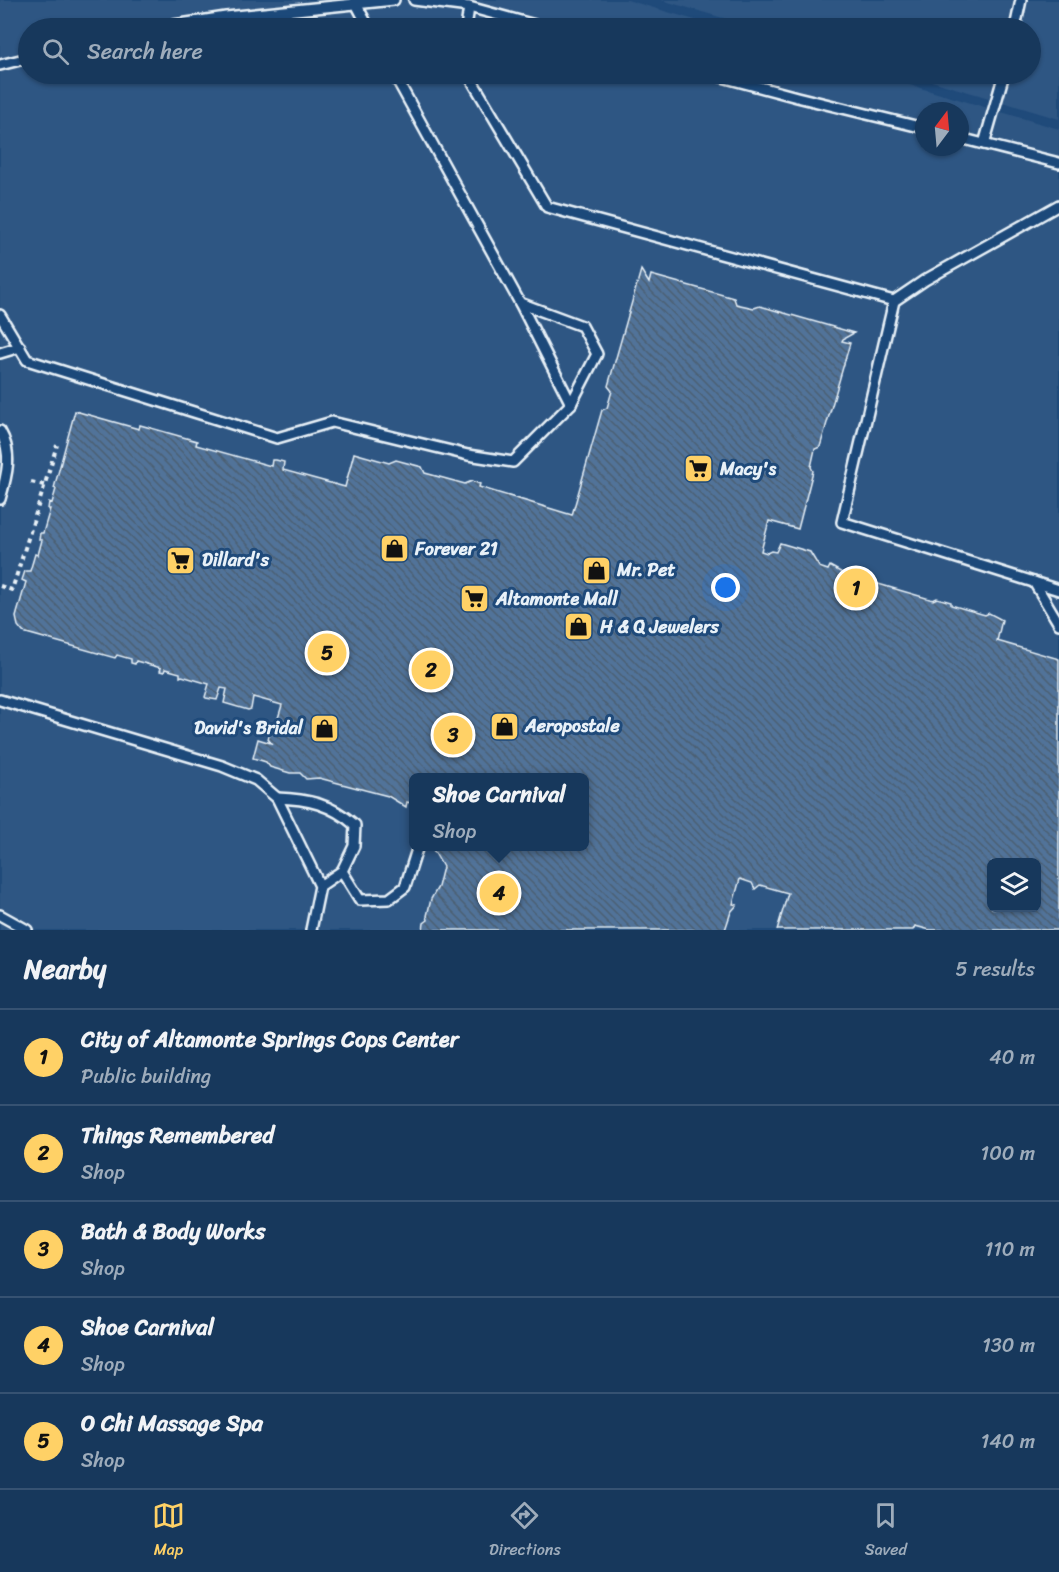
<!DOCTYPE html>
<html lang="en">
<head>
<meta charset="utf-8">
<style>
	:root { --surface:#17385c; --page:#244365; --text:#f1f3f6; --muted:#9eacbb; --line:#365272; --accent:#ffd166 }
	body { margin:0; font-family:Sriracha,sans-serif; background:var(--page); color:var(--text) }
	.controls { position:absolute; right:18px; bottom:18px; display:grid; overflow:hidden; border-radius:9px; box-shadow:0 2px 4px #0004 }
	.controls button { width:54px; height:54px; display:grid; place-items:center; padding:0; border:0; border-bottom:2px solid var(--line); background:var(--surface); color:var(--text); font:30px sans-serif }
	.compass { position:absolute; left:915px; top:102px; width:54px; height:54px; border-radius:50%; background:var(--surface); box-shadow:0 2px 4px #0004; rotate:16deg }
	.you { position:absolute; left:726px; top:588px; width:21px; height:21px; margin:-15px; border:4px solid #fff; border-radius:50%; background:#1a73e8; box-shadow:0 0 0 9px #1a73e833 }
	.badge { display:grid; place-items:center; width:39px; height:39px; border-radius:50%; background:var(--accent); color:#111; font-size:20px; font-weight:700 }
	.pin { position:absolute; translate:-50% -50%; border:3px solid #fff; box-shadow:0 2px 6px #0006 }
	.popup { position:absolute; left:409px; top:773px; width:180px; height:78px; box-sizing:border-box; display:grid; place-content:center; border-radius:9px; background:var(--surface); filter:drop-shadow(0 2px 4px #0005); font-size:20px; white-space:nowrap; color:var(--muted) }
	.popup b { font-size:22px; color:var(--text) }
	.popup::after { content:''; position:absolute; left:50%; top:100%; margin-left:-12px; border:12px solid transparent; border-top-color:var(--surface) }
	.list { margin:0; padding:0; list-style:none }
	h2 { display:flex; justify-content:space-between; align-items:center; height:78px; margin:0; padding:0 24px; font-size:26px }
	h2 small { font-size:20px; font-weight:400; color:var(--muted) }
	.list li { display:grid; grid-template-columns:39px 1fr auto; gap:18px; align-items:center; box-sizing:border-box; height:96px; padding:0 24px; border-top:2px solid var(--line) }
	.list b { display:block; font-size:22px; white-space:nowrap }
	.list p { margin:0; font-size:20px; white-space:nowrap; color:var(--muted) }
	.list em { font-size:20px; font-style:normal; color:var(--muted) }
	.icon { flex:none; width:33px; height:33px; fill:none; stroke:currentColor; stroke-width:2; stroke-linecap:round; stroke-linejoin:round }
	.map { position:relative; flex:none; width:1059px; height:930px; overflow:hidden }
	.search { position:absolute; background:var(--surface); box-shadow:0 2px 4px #0004; left:18px; right:18px; top:18px; height:66px; display:flex; align-items:center; gap:15px; box-sizing:border-box; padding:0 21px; border-radius:33px; color:var(--muted); font-size:22px }
	.sheet { height:558px; background:var(--surface) }
	nav { display:flex; justify-content:space-around; align-items:center; box-sizing:border-box; height:84px; border-top:2px solid var(--line); background:var(--surface); font-size:16px; color:var(--muted) }
	nav a { display:grid; justify-items:center; gap:3px }
	nav .on { color:var(--accent) }
	.map>svg:first-child { display:block }
	.built { fill:#2e5683; fill-rule:evenodd }
	.building { fill:url(#building-back-hatch); stroke:#e8f1f8; stroke-width:1.5; fill-rule:evenodd }
	.lines { fill:none; stroke-linecap:round; stroke-linejoin:round }
	.service-casing { stroke:#e8f1f8; stroke-width:14 }
	.path { stroke:#e8f1f8; stroke-width:4; stroke-dasharray:4.5 4.5; stroke-linecap:butt }
	.service { stroke:#1f4a7a; stroke-width:9 }
	.labels { text-anchor:middle; stroke-width:6; stroke-linejoin:round; paint-order:stroke }
	.poi-label { font-size:18px; font-weight:bold; fill:#e8f1f8; stroke:#1f4a7a; text-anchor:start }
</style>
</head>
<body>
<div class="map">
<svg width="1059" height="930" viewBox="0 0 1059 930">
	<defs>
		<pattern id="building-back-hatch" width="6" height="6" patternUnits="userSpaceOnUse" patternTransform="scale(1.5)"><rect width="6" height="6" fill="#517399"/><path d="M-1 5l2 2M0 0l6 6M5-1l2 2" fill="none" stroke="#4c5e72"/></pattern>
	</defs>
	<rect width="100%" height="100%" fill="#1f4a7a"/>
	<filter id="ink" filterUnits="userSpaceOnUse"><feTurbulence type="fractalNoise" baseFrequency=".0167" numOctaves="2"/><feDisplacementMap in="SourceGraphic" scale="12" xChannelSelector="R" yChannelSelector="G"/><feConvolveMatrix kernelMatrix="1 2 1 2 8 2 1 2 1" color-interpolation-filters="sRGB"/></filter>
	<g filter="url(#ink)">
		<g class="built">
			<path d="M0,0H627L722,28H28V74H873L1059,129V930H0ZM924,111H960V147H924ZM414,778H584V846H414ZM992,862H1036V908H992Z"/>
			<polygon points="661,0 1059,0 1059,119 908,74 1030,74 1030,28 757,28"/>
		</g>
		<path class="building" d="M641,270L649,283L651,275L734,298L736,304L754,308L760,306L854,333L843,339L842,341L850,343L820,447L815,449L811,467L813,471L798,529L769,521L761,551L767,553L771,551L776,552L780,543L810,552L819,567L828,570L830,566L844,574L933,600L937,598L951,602V605L985,615L989,613L1002,620L997,641L1059,659V930H930L915,926L913,930H777L788,893L760,885L755,889L752,883L740,879L733,904L737,905L731,912L725,930H423L424,923L428,920L427,916L431,899L438,887L443,867L431,846H584V778H414V804L407,802L406,807L388,796L319,778L306,779L300,773H290L270,767L266,762L253,758L258,739L271,743L268,739L272,725H276L282,705L253,697L251,709L248,710L224,703L227,689L221,688L217,700L206,698L205,697L209,684L182,676L180,677V673L165,669L164,672L160,671L161,668L136,661L135,664L131,663V659L117,655L115,658L23,632L18,626L16,617L26,582L22,580L25,571H30L35,554L38,555L42,540H39L40,533H43L50,509H48L49,502L52,503L56,489L54,488L75,411L139,429L140,425L197,441L196,445L271,466L272,460H276L284,462L283,470L345,487L354,453L389,463L396,460L422,467L425,473L465,484L472,481L480,484L479,487L572,515L602,410L607,408L612,391L608,386ZM992,862H1036V908H992Z"/>
		<g class="lines">
			<defs>
				<g id="service">
					<polyline points="354,0 369,28"/>
					<polyline points="414,0 469,7 546,28"/>
					<polyline points="154,28 226,17 394,0"/>
					<polyline points="466,28 469,7"/>
					<polyline points="1015,28 1021,0"/>
					<polyline points="0,65 28,58"/>
					<polyline points="468,74 547,207 894,301 842,522 1059,590"/>
					<polyline points="711,74 797,97 924,128"/>
					<polyline points="960,138 1059,163"/>
					<polyline points="984,144 1004,74"/>
					<polyline points="894,301 925,280 1059,205"/>
					<polyline points="520,303 582,326 597,354 571,404"/>
					<polyline points="0,315 27,360 277,438 332,422 468,455 513,462 571,404 520,303 394,74"/>
					<polyline points="0,353 20,347"/>
					<path d="M0,431C13,453 7,475 0,499"/>
					<polyline points="1034,582 1059,624"/>
					<polyline points="0,700 222,766 256,780 277,798 320,886 311,930"/>
					<path d="M277,798C308,799 331,804 355,825L354,846L342,871L320,886"/>
					<polyline points="342,871 360,900 389,899 405,887 418,846"/>
					<polyline points="0,915 27,930"/>
				</g>
			</defs>
			<use href="#service" class="service-casing"/>
			<g class="path">
				<polyline points="31,482 44,485"/>
				<polyline points="0,586 12,590 57,445"/>
			</g>
			<use href="#service" class="service"/>
		</g>
	</g>
	<defs>
		<symbol id="supermarket-square" viewBox="-11 -11 22 22"><rect x="-9" y="-9" width="18" height="18" rx="4" fill="#ffd166" stroke="#1f4a7a"/><path d="M-6-5.5h2.5l.6 2H6L4.5 2H-2.5L-4.4-4H-6ZM-1.5 3.2a1.3 1.3 0 1 0 .1 0ZM3 3.2a1.3 1.3 0 1 0 .1 0Z" fill="#111"/></symbol>
		<symbol id="shop-square" viewBox="-11 -11 22 22"><rect x="-9" y="-9" width="18" height="18" rx="4" fill="#ffd166" stroke="#1f4a7a"/><path d="M-5-2.5h2.3a2.7 3.5 0 0 1 5.4 0H5L5.5 6h-11ZM-1.5-2.5h3a1.5 2.3 0 0 0-3 0Z" fill="#111"/></symbol>
	</defs>
	<g fill-rule="evenodd">
		<use href="#supermarket-square" x="682" y="452" width="33" height="33"/>
		<use href="#shop-square" x="378" y="532" width="33" height="33"/>
		<use href="#supermarket-square" x="164" y="544" width="33" height="33"/>
		<use href="#shop-square" x="580" y="554" width="33" height="33"/>
		<use href="#supermarket-square" x="458" y="582" width="33" height="33"/>
		<use href="#shop-square" x="562" y="610" width="33" height="33"/>
		<use href="#shop-square" x="488" y="710" width="33" height="33"/>
		<use href="#shop-square" x="308" y="712" width="33" height="33"/>
	</g>
	<g class="labels">
		<g class="poi-label">
			<text x="720" y="475">Macy's</text>
			<text x="415" y="555">Forever 21</text>
			<text x="202" y="566">Dillard's</text>
			<text x="617" y="576">Mr. Pet</text>
			<text x="496" y="605">Altamonte Mall</text>
			<text x="600" y="633">H &amp; Q Jewelers</text>
			<text x="525" y="732">Aeropostale</text>
			<text x="303" y="734" text-anchor="end">David's Bridal</text>
		</g>
	</g>
</svg>
<div class="controls">
<button><svg class="icon" aria-label="layers" viewBox="0 0 24 24"><path d="M12 4l9 5-9 5-9-5zM3 14l9 5 9-5"/></svg></button>
</div>
<svg class="compass" viewBox="-18 -18 36 36"><path d="M0-13l5 13h-10z" fill="#e53935"/><path d="M0 13l5-13h-10z" fill="#9eacbb"/></svg>
<div class="you"></div>
<div class="pin badge" style="left:856px;top:588px">1</div>
<div class="pin badge" style="left:431px;top:670px">2</div>
<div class="pin badge" style="left:453px;top:735px">3</div>
<div class="pin badge" style="left:499px;top:893px">4</div>
<div class="popup"><b>Shoe Carnival</b>Shop</div>
<div class="pin badge" style="left:327px;top:653px">5</div>
<div class="search"><svg class="icon" aria-label="search" viewBox="0 0 24 24"><circle cx="10" cy="10" r="6"/><path d="M15 15l6 6"/></svg>Search here</div>
</div>
<section class="sheet">
<h2>Nearby<small>5 results</small></h2>
<ul class="list">
<li><span class="badge">1</span><div><b>City of Altamonte Springs Cops Center</b><p>Public building</p></div><em>40 m</em></li>
<li><span class="badge">2</span><div><b>Things Remembered</b><p>Shop</p></div><em>100 m</em></li>
<li><span class="badge">3</span><div><b>Bath &amp; Body Works</b><p>Shop</p></div><em>110 m</em></li>
<li><span class="badge">4</span><div><b>Shoe Carnival</b><p>Shop</p></div><em>130 m</em></li>
<li><span class="badge">5</span><div><b>O Chi Massage Spa</b><p>Shop</p></div><em>140 m</em></li>
</ul>
</section>
<nav>
<a class="on"><svg class="icon" aria-label="map" viewBox="0 0 24 24"><path d="M3 6l6-2 6 2 6-2v14l-6 2-6-2-6 2zM9 4v14M15 6v14"/></svg>Map</a>
<a><svg class="icon" aria-label="directions" viewBox="0 0 24 24"><path d="M12 3l9 9-9 9-9-9zM9 14v-3h6M13 9l2 2-2 2"/></svg>Directions</a>
<a><svg class="icon" aria-label="saved" viewBox="0 0 24 24"><path d="M7 4h10v16l-5-4-5 4z"/></svg>Saved</a>
</nav>
</body>
</html>
